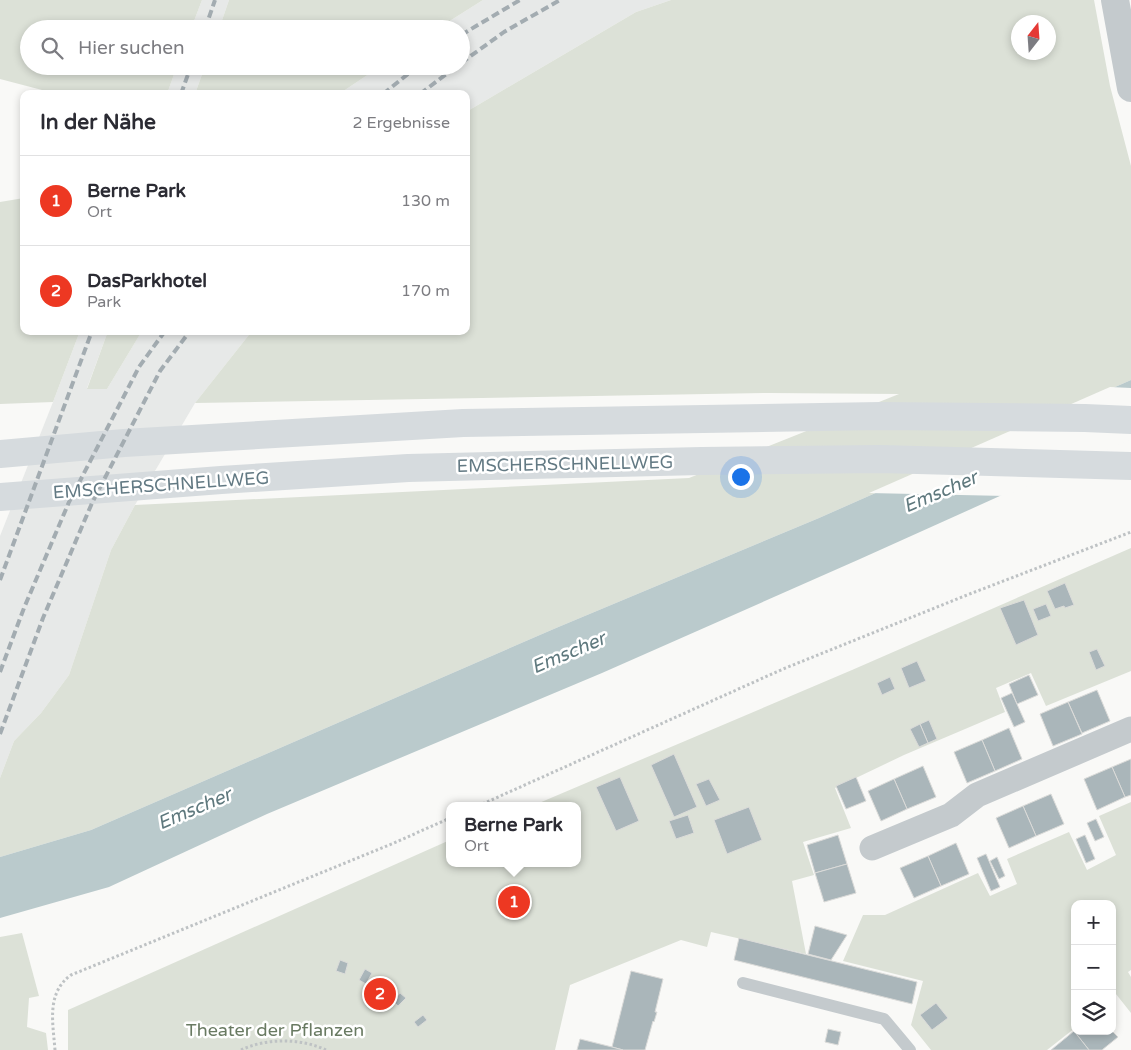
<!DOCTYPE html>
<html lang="de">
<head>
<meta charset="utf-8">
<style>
	:root { --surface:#fff; --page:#f7f7f7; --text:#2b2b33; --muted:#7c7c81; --line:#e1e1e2; --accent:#ed3822 }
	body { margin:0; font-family:"Varela Round",sans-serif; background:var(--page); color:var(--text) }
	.controls { position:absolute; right:15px; bottom:15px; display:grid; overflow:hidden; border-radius:10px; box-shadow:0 2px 8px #0003 }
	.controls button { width:45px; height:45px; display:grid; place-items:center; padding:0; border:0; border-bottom:1px solid var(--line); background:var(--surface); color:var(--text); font:25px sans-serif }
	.compass { position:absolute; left:1011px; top:15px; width:45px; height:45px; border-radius:50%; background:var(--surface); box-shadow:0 2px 8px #0003; rotate:17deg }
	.you { position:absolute; left:740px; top:476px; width:18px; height:18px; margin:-12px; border:4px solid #fff; border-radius:50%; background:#1a73e8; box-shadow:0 0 0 8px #1a73e833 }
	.badge { display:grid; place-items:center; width:32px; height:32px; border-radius:50%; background:var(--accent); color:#fff; font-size:16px; font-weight:700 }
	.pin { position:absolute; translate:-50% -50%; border:2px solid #fff; box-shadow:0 1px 5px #0006 }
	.popup { position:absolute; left:446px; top:802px; width:135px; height:65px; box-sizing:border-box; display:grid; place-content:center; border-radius:10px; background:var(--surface); filter:drop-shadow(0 1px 4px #0005); font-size:16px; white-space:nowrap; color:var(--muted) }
	.popup b { font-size:19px; color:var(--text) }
	.popup::after { content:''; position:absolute; left:50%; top:100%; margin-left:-10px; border:10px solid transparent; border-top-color:var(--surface) }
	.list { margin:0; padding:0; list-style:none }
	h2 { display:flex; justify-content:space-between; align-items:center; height:65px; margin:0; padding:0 20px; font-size:21px }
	h2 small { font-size:16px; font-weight:400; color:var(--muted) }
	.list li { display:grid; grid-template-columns:32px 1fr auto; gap:15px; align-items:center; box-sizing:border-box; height:90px; padding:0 20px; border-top:1px solid var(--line) }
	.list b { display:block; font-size:19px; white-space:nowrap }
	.list p { margin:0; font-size:16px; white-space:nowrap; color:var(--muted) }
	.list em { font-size:16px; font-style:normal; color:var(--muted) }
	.icon { flex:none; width:28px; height:28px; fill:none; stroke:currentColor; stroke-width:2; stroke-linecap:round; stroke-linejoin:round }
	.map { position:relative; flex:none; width:1131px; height:1050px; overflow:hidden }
	.search { position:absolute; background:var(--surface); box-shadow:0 2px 8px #0003; left:20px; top:20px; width:450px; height:55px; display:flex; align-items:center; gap:12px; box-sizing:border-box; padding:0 18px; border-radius:28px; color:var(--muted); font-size:19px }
	.panel { position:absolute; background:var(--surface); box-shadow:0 2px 8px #0003; left:20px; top:90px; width:450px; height:245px; border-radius:10px }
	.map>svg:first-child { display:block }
	.built { fill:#e7e9e8 }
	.green { fill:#dce1d7; fill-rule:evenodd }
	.water { fill:#bacacc }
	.pier { fill:#f9f9f7 }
	.building { fill:#aab6ba; stroke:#dbdbd9 }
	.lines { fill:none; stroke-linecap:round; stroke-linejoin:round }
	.path { stroke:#bec2c4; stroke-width:3; stroke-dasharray:2.5 2.5; stroke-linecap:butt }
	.service { stroke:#c4cacd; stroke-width:12 }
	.minor { stroke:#c4cacd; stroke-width:25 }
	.tertiary { stroke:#c4cacd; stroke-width:28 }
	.motorway { stroke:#d6dbde; stroke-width:28 }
	.rail { stroke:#a3acb1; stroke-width:4; stroke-dasharray:8 4; stroke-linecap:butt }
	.labels { text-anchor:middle; stroke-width:5; stroke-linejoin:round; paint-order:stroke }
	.street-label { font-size:18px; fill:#627983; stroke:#fff }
	.park-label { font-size:18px; fill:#697a62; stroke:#fff }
	.water-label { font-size:19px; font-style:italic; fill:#5e787d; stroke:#fff }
</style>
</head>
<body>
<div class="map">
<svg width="1131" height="1050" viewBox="0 0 1131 1050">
	<rect width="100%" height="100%" fill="#f9f9f7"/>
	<g class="built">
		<polygon points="202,0 229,0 219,29 191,29"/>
		<polygon points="483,0 671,0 636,12 466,112 466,94 339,94 381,66 461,66 461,29 437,29"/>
		<polygon points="177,66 205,66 195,94 167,94"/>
		<polygon points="80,331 108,331 87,388 107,389 142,331 252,331 195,403 135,505 111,550 69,675 41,713 14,741 0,778 0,536 53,402"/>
	</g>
	<g class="green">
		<polygon points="0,0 202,0 191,29 29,29 29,66 177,66 167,94 49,94 42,90 0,79"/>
		<polygon points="229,0 483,0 437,29 219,29"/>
		<path d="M671,0H1094L1110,86L1131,166V380L819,518L556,628L91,830L0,857V778L14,741L41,713L69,675L111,550L135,505L689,478L899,394L769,393L195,403L252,331H466V112L636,12ZM1018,22H1048V52H1018Z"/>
		<polygon points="205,66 381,66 339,94 195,94"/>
		<polygon points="24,198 24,331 80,331 53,402 0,404 0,202"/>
		<polygon points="108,331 142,331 107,389 87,389"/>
		<polygon points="1131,548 1131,671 1046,706 1031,673 996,688 1005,712 904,755 835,788 851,828 803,842 814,875 792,881 806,954 711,932 707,947 681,940 570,985 555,1050 68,1050 68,1010 450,840 450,863 578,863 578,806 532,806 852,670"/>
		<polygon points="1131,802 1131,970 1128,972 1131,977 1131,1013 1112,989 1112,904 1075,904 1075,1028 1047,1050 931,1050 911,1025 923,981 843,961 863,915 885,915 978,873 990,896 1017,884 1007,859 1069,832 1087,870 1116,855 1099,816"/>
		<polygon points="22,933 39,996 29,998 27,1027 46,1033 48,1050 0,1050 0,937"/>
	</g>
	<polygon class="water" points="1131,380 1131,437 860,559 602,673 267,814 109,887 0,918 0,857 91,830 556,628 819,518"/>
	<polygon class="pier" points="1110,387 1131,388 1131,439 1006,496 869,493"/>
	<g class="building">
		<polygon points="1065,583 1074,605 1065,608 1064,606 1055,609 1047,591"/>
		<polygon points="1024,600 1038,635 1016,645 1000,608"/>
		<polygon points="1046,604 1051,616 1038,621 1033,609"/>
		<polygon points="1097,649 1105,666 1096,670 1089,652"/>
		<polygon points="917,661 926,681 909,688 901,668"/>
		<polygon points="1029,675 1038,695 1017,704 1009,684"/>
		<polygon points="890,677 895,689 882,695 877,683"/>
		<polygon points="1097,690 1110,721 1082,733 1068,702"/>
		<polygon points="1012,693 1025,722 1014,727 1001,698"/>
		<polygon points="1068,702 1082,734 1053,746 1040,714"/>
		<polygon points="929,720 937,739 928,743 920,724"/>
		<polygon points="920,724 928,743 919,747 910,729"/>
		<polygon points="1009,728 1022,759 995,771 982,740"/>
		<polygon points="982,740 995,771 967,783 954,752"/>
		<polygon points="674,754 697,807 674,817 651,765"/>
		<polygon points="1131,759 1131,795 1125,797 1112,767"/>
		<polygon points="923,766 936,797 907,809 894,779"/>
		<polygon points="1112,767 1125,797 1097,810 1084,779"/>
		<polygon points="620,777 639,821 616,831 596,787"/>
		<polygon points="856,777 866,801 846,809 836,786"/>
		<polygon points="709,779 720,800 706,806 696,784"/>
		<polygon points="894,779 907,809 881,821 868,791"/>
		<polygon points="1051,794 1064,824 1036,836 1023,806"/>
		<polygon points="1023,806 1036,836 1009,848 996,818"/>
		<polygon points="749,807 762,840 727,854 714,820"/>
		<polygon points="688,815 694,833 676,839 669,821"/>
		<polygon points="1096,819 1104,837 1095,841 1087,823"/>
		<polygon points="838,835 847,864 815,873 807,845"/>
		<polygon points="1085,835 1095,859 1086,863 1076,839"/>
		<polygon points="956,843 969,874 941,886 928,856"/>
		<polygon points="986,854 1000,887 991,891 977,858"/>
		<polygon points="928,856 941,886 914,898 900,868"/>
		<polygon points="997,857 1005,876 999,879 990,861"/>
		<polygon points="847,864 856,893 824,902 815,873"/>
		<polygon points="815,926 847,935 831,960 808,954"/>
		<polygon points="739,938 917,982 912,1004 734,960"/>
		<polygon points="340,960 348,963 345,974 336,971"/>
		<polygon points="365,969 372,973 366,984 359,980"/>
		<polygon points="631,971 663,979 655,1012 657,1012 654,1022 653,1021 645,1050 623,1050 612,1047"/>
		<polygon points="386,982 391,987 381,995 377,990"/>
		<polygon points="400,993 406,998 398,1006 393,1001"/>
		<polygon points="936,1003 948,1018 932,1030 920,1015"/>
		<polygon points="423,1015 427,1020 418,1027 414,1022"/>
		<polygon points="828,1029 841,1032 838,1045 825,1042"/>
		<polygon points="1074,1031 1112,1031 1118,1037 1102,1050 1089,1050"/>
		<polygon points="1074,1031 1089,1050 1051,1050"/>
		<polygon points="580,1039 612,1047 623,1050 577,1050"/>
	</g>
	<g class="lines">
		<g class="path">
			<polyline points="478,806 783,669 967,595 1131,532"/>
			<path d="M55,1050C53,1023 46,993 71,975L394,843L450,818"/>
			<path d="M241,1050C266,1038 301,1038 326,1050"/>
		</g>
		<polyline class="service" points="743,983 884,1019 910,1050"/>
		<polyline class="minor" points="872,848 951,815 977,795 1131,729"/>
		<polyline class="tertiary" points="1115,0 1131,88"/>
		<g class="motorway">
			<polyline points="0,454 124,443 463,423 880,416 1085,418 1131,420"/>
			<polyline points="0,497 221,480 408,468 702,461 881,459 1131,466"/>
		</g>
		<g class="rail">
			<polyline points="205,29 215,0"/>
			<polyline points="461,35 520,0"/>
			<polyline points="461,63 504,32 560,0"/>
			<polyline points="181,94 191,66"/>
			<polyline points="383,94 418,66"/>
			<polyline points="420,94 457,66"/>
			<polyline points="0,580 92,331"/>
			<polyline points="0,672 24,608 69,502 139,367 165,331"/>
			<polyline points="0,734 43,618 92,503 160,371 190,331"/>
		</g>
	</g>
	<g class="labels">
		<g class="street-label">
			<text transform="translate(565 464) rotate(-1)" y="6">EMSCHERSCHNELLWEG</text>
			<text transform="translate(161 485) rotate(-4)" y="6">EMSCHERSCHNELLWEG</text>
		</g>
		<g class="park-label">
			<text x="275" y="1036">Theater der Pflanzen</text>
		</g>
		<g class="water-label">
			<text transform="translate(940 491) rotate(-23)" y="7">Emscher</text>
			<text transform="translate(568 652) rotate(-23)" y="7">Emscher</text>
			<text transform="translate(194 808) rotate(-23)" y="7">Emscher</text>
		</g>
	</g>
</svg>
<div class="controls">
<button>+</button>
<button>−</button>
<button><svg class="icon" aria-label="layers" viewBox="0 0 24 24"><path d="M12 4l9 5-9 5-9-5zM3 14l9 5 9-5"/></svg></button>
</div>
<svg class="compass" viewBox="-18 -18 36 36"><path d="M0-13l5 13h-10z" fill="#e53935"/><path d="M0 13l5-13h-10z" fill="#7c7c81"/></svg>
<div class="you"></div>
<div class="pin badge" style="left:514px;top:902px">1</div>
<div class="popup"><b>Berne Park</b>Ort</div>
<div class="pin badge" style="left:380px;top:994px">2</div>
<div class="search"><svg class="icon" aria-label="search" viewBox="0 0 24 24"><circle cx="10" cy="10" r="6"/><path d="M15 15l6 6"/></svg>Hier suchen</div>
<section class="panel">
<h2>In der Nähe<small>2 Ergebnisse</small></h2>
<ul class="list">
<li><span class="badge">1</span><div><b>Berne Park</b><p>Ort</p></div><em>130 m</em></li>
<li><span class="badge">2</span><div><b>DasParkhotel</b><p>Park</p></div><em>170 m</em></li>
</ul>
</section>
</div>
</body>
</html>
